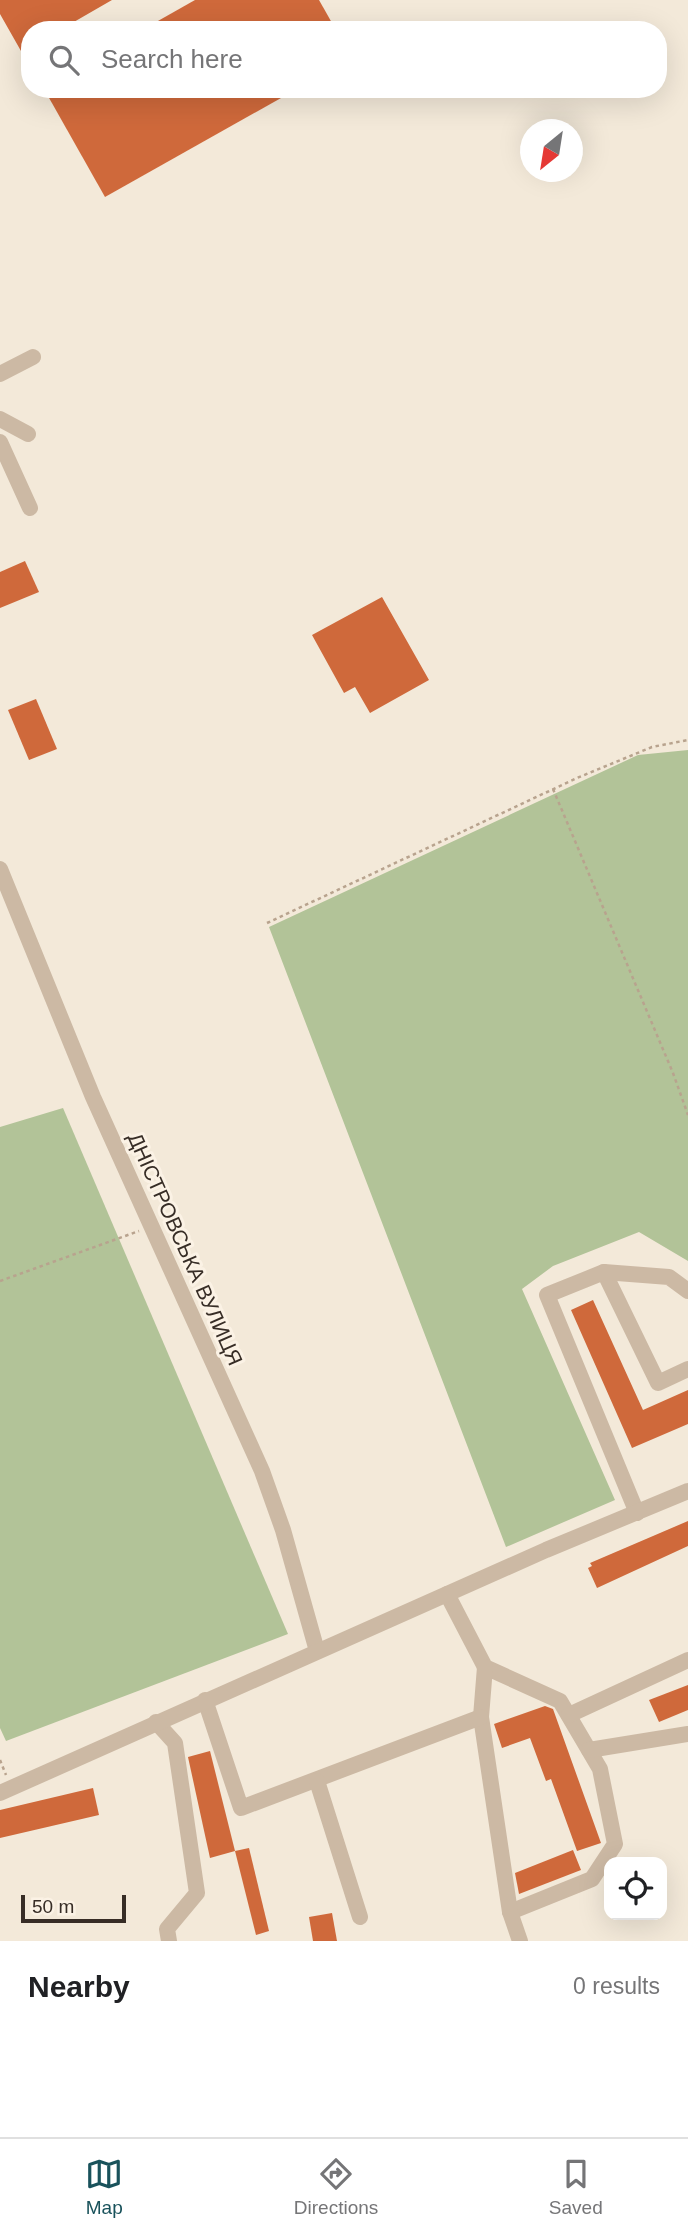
<!DOCTYPE html>
<html lang="en">
<head>
<meta charset="utf-8">
<style>
	:root { --surface:#fff; --page:#f6f6f6; --text:#202124; --muted:#757577; --line:#e0e0e0; --accent:#19525b }
	body { margin:0; font-family:Helvetica,sans-serif; background:var(--page); color:var(--text) }
	.controls { position:absolute; right:21px; bottom:21px; display:grid; overflow:hidden; border-radius:14px; box-shadow:0 7px 28px #0002 }
	.controls button { width:63px; height:63px; display:grid; place-items:center; padding:0; border:0; border-bottom:2px solid var(--line); background:var(--surface); color:var(--text); font:35px sans-serif }
	.compass { position:absolute; left:520px; top:119px; width:63px; height:63px; border-radius:50%; background:var(--surface); box-shadow:0 7px 28px #0002; rotate:210deg }
	.scale { position:absolute; left:21px; bottom:18px; width:105px; box-sizing:border-box; padding-left:7px; border:4px solid #372d26; border-top:0; font-size:19px; line-height:24px; white-space:nowrap; color:#372d26; -webkit-text-stroke:5px #fbf2e5; paint-order:stroke }
	.list { margin:0; padding:0; list-style:none }
	h2 { display:flex; justify-content:space-between; align-items:center; height:91px; margin:0; padding:0 28px; font-size:30px }
	h2 small { font-size:23px; font-weight:400; color:var(--muted) }
	.icon { flex:none; width:38px; height:38px; fill:none; stroke:currentColor; stroke-width:2; stroke-linecap:round; stroke-linejoin:round }
	.map { position:relative; flex:none; width:688px; height:1941px; overflow:hidden }
	.search { position:absolute; background:var(--surface); box-shadow:0 7px 28px #0002; left:21px; right:21px; top:21px; height:77px; display:flex; align-items:center; gap:18px; box-sizing:border-box; padding:0 24px; border-radius:28px; color:var(--muted); font-size:26px }
	.sheet { height:196px; background:var(--surface) }
	nav { display:flex; justify-content:space-around; align-items:center; box-sizing:border-box; height:98px; border-top:2px solid var(--line); background:var(--surface); font-size:19px; color:var(--muted) }
	nav a { display:grid; justify-items:center; gap:4px }
	nav .on { color:var(--accent) }
	.map>svg:first-child { display:block }
	.green { fill:#b2c398 }
	.building { fill:#cf693b }
	.lines { fill:none; stroke-linecap:round; stroke-linejoin:round }
	.path { stroke:#b8a38e; stroke-width:2.5; stroke-dasharray:3.5 3.5; stroke-linecap:butt }
	.minor { stroke:#ccb9a4; stroke-width:16 }
	.labels { text-anchor:middle; stroke-width:6; stroke-linejoin:round; paint-order:stroke }
	.street-label { font-size:21px; fill:#372d26; stroke:#fbf2e5 }
</style>
</head>
<body>
<div class="map">
<svg width="688" height="1941" viewBox="0 0 688 1941">
	<rect width="100%" height="100%" fill="#f3e9d9"/>
	<g class="green">
		<polygon points="688,750 688,1261 639,1232 553,1266 522,1289 615,1500 506,1547 269,927 638,755"/>
		<polygon points="63,1108 288,1634 6,1741 0,1728 0,1127"/>
	</g>
	<g class="building">
		<polygon points="0,0 112,0 60,30 30,30 30,47 21,51 0,14"/>
		<polygon points="195,0 319,0 336,30 142,30"/>
		<polygon points="44,89 297,89 105,197"/>
		<polygon points="25,561 39,592 0,608 0,572"/>
		<polygon points="382,597 429,680 370,713 355,687 344,693 312,635"/>
		<polygon points="36,699 57,749 29,760 8,710"/>
		<polygon points="593,1300 643,1410 688,1390 688,1424 632,1448 571,1310"/>
		<polygon points="688,1521 688,1546 597,1588 588,1568 592,1566 590,1563"/>
		<polygon points="688,1685 688,1710 659,1722 649,1700"/>
		<polygon points="545,1706 553,1709 601,1843 577,1851 551,1779 546,1781 530,1738 502,1748 494,1724"/>
		<polygon points="210,1751 235,1851 210,1858 188,1757"/>
		<polygon points="93,1788 99,1815 0,1838 0,1810"/>
		<polygon points="249,1848 269,1931 256,1935 235,1851"/>
		<polygon points="573,1850 581,1870 519,1894 515,1873"/>
		<polygon points="332,1913 337,1941 313,1941 309,1917"/>
	</g>
	<g class="lines">
		<g class="path">
			<polyline points="553,789 673,1073 688,1115"/>
			<polyline points="267,923 577,778 652,747 688,740"/>
			<polyline points="0,1281 139,1231"/>
			<polyline points="0,1760 6,1775"/>
		</g>
		<g class="minor">
			<polyline points="0,374 33,357"/>
			<polyline points="0,419 28,434"/>
			<polyline points="0,442 30,508"/>
			<polyline points="0,869 93,1097 262,1471 283,1530 317,1651"/>
			<polyline points="604,1272 658,1383 688,1369"/>
			<polyline points="637,1513 547,1295 604,1272 669,1277 688,1291"/>
			<polyline points="447,1594 485,1667 560,1701 600,1769 615,1844 592,1879 510,1912"/>
			<polyline points="485,1667 481,1717 510,1912 520,1941"/>
			<polyline points="205,1700 241,1808 481,1717"/>
			<polyline points="569,1715 688,1660"/>
			<polyline points="156,1722 175,1743 197,1893 167,1929 169,1941"/>
			<polyline points="589,1750 688,1734"/>
			<polyline points="317,1781 360,1917"/>
			<polyline points="0,1793 546,1550 688,1491"/>
		</g>
	</g>
	<g class="labels">
		<g class="street-label">
			<text transform="translate(185 1249) rotate(66)" y="7">ДНІСТРОВСЬКА ВУЛИЦЯ</text>
		</g>
	</g>
</svg>
<div class="controls">
<button><svg class="icon" aria-label="locate" viewBox="0 0 24 24"><circle cx="12" cy="12" r="6"/><path d="M12 2v4M12 18v4M2 12h4M18 12h4"/></svg></button>
</div>
<svg class="compass" viewBox="-18 -18 36 36"><path d="M0-13l5 13h-10z" fill="#e53935"/><path d="M0 13l5-13h-10z" fill="#757577"/></svg>
<div class="scale">50 m</div>
<div class="search"><svg class="icon" aria-label="search" viewBox="0 0 24 24"><circle cx="10" cy="10" r="6"/><path d="M15 15l6 6"/></svg>Search here</div>
</div>
<section class="sheet">
<h2>Nearby<small>0 results</small></h2>
<ul class="list">
</ul>
</section>
<nav>
<a class="on"><svg class="icon" aria-label="map" viewBox="0 0 24 24"><path d="M3 6l6-2 6 2 6-2v14l-6 2-6-2-6 2zM9 4v14M15 6v14"/></svg>Map</a>
<a><svg class="icon" aria-label="directions" viewBox="0 0 24 24"><path d="M12 3l9 9-9 9-9-9zM9 14v-3h6M13 9l2 2-2 2"/></svg>Directions</a>
<a><svg class="icon" aria-label="saved" viewBox="0 0 24 24"><path d="M7 4h10v16l-5-4-5 4z"/></svg>Saved</a>
</nav>
</body>
</html>
